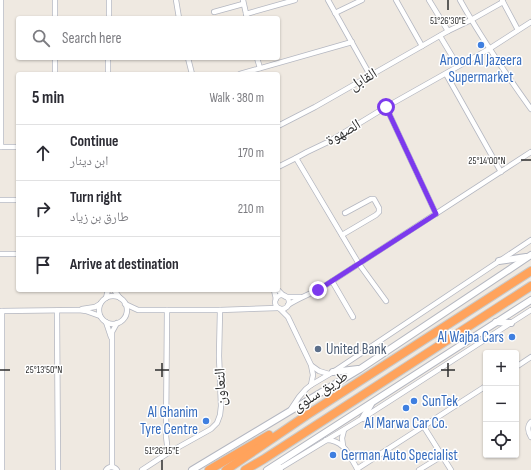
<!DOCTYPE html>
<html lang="en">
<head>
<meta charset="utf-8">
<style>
	:root { --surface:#fff; --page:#f2f2f3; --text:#2b2b33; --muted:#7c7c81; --line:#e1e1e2 }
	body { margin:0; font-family:"Sofia Sans Condensed","Noto Naskh Arabic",sans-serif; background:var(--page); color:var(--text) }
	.controls { position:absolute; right:12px; bottom:12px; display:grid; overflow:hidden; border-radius:4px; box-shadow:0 1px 3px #0004 }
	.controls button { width:36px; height:36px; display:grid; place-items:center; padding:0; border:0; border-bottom:1px solid var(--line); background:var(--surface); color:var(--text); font:20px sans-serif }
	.stop { position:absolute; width:12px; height:12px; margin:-9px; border:3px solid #7c3aed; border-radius:50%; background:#fff }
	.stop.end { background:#7c3aed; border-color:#fff; box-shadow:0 1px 4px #0008 }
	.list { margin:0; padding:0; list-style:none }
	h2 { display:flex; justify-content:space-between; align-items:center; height:52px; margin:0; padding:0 16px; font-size:17px }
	h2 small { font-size:13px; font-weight:400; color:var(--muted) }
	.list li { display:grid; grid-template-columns:26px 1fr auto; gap:12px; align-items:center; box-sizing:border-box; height:56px; padding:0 16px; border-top:1px solid var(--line) }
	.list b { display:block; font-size:15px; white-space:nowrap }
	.list p { margin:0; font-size:13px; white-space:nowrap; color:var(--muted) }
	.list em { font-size:13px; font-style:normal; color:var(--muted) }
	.icon { flex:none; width:22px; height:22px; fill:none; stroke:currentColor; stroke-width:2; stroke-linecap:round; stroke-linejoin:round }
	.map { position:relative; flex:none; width:531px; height:470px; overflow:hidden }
	.search { position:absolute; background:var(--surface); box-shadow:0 1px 3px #0004; left:16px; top:16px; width:264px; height:44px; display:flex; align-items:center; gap:10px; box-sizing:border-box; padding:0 14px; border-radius:4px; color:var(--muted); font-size:15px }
	.panel { position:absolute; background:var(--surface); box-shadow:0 1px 3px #0004; left:16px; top:72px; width:264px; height:220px; border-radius:4px }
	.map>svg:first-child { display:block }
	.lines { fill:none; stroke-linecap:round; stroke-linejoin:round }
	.street-casing { stroke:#b4b7c1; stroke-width:6 }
	.secondary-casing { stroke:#b4b7c1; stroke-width:8 }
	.highway-casing { stroke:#c9c9c9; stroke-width:10 }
	.street { stroke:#fff; stroke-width:4.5 }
	.secondary { stroke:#fff; stroke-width:6 }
	.highway { stroke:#ffa35c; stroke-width:8 }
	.route { stroke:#7c3aed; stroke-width:5 }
	.ticks { fill:none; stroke:#2e2e2e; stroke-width:1.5 }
	.shop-dot { fill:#3f7fe0; stroke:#fff; stroke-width:1.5 }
	.service-dot { fill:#5c6f8a; stroke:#fff; stroke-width:1.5 }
	.labels { text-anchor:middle; stroke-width:3; stroke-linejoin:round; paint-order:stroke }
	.shop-label { font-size:15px; fill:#366cbe; stroke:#fff }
	.street-label { font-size:15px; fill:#2e2e2e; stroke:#fff }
	.service-label { font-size:15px; fill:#4e5e75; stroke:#fff; text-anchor:start }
	.ticks-label { font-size:10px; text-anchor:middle; fill:#2e2e2e; stroke:#fff; stroke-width:3; stroke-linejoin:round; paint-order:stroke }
</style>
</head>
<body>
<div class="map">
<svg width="531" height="470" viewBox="0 0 531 470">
	<rect width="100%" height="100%" fill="#efe9e1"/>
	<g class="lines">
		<defs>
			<g id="street">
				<polyline points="1,0 1,147"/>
				<polyline points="55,0 55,18"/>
				<polyline points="176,0 179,18"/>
				<polyline points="243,0 247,18"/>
				<polyline points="328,0 370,75"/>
				<polyline points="396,0 422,46"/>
				<polyline points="429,0 448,31"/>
				<path d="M460,0C481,38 506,74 531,109"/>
				<polyline points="502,0 518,30"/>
				<polyline points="214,12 243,4"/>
				<polyline points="335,13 362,0"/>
				<polyline points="246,14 295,0"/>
				<polyline points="109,18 109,0"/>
				<polyline points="440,36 458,66"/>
				<polyline points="55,58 55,74"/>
				<polyline points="188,58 192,74"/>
				<polyline points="257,58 260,68"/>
				<polyline points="108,74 108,58"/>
				<polyline points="240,74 352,42"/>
				<polyline points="446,74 501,172"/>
				<polyline points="386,107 436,214"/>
				<polyline points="278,126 315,107 422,46 448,31 471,20 503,2"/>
				<polyline points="0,147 18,147"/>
				<polyline points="296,158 359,264 386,301"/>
				<polyline points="278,167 296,158 307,152 330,141 386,107 489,49 531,22"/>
				<polyline points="0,200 18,200"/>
				<polyline points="342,235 376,215 379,212 379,208 374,199 371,199 345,213"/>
				<polyline points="0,254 18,254"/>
				<polyline points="332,281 353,317"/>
				<polyline points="114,290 120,298"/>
				<polyline points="274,290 276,299"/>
				<polyline points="278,290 284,296"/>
				<circle cx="282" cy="302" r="7"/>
				<circle cx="113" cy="310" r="14"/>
				<polyline points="286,297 301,297"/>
				<polyline points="106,298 108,290"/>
				<polyline points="125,304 138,310 220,310 278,308"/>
				<path d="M288,305C300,297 314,293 326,285L531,152"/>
				<polyline points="82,309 95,307 100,304"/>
				<polyline points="280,309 288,317 311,365 313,375 311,385"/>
				<polyline points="167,310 166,436 168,453"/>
				<polyline points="0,311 79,310 86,311 100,316"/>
				<polyline points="57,311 58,470"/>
				<polyline points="106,322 111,337"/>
				<polyline points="312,366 319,371 329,374"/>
				<polyline points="516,367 531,357"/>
				<polyline points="291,409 299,397 306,389 311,385 333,372 531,240"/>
				<path d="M531,422C527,426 528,432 531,437"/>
				<polyline points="424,427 451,470"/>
				<path d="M326,440C345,440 349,456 358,470"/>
				<polyline points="343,446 342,438 344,430"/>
				<polyline points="112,467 112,332 117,323"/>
				<polyline points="279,469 363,418 531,310"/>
				<polyline points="357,469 486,386"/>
				<polyline points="2,470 2,311"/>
				<path d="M106,470C109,466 114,466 117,470"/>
				<polyline points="142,470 168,453 211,429 217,423 220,415 221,406 219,356 220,310"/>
				<polyline points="419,470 442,456"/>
			</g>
			<g id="secondary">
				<polyline points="499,261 526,257"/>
				<polyline points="496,322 511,323"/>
				<polyline points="333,372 358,369"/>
				<polyline points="363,418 371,404"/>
				<polyline points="192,470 360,369 531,255"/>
				<polyline points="267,470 531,300"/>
				<polyline points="272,470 280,468"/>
			</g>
			<g id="highway">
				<polyline points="209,470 269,435"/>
				<polyline points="226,470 307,415 531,271"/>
				<polyline points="245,470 264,459 531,286"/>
			</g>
		</defs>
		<use href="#street" class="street-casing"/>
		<use href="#secondary" class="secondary-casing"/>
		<use href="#highway" class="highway-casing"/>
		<use href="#street" class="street"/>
		<use href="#secondary" class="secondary"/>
		<use href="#highway" class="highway"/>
	</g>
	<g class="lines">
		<polyline class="route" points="318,290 436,214 386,107"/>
	</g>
	<path class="ticks" d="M448,0V10M521,160H531M162,363V377M448,363V377M0,370H10M155,370H169M441,370H455M162,460V470"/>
	<g class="shop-dot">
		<circle cx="481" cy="45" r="4"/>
		<circle cx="512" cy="337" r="4"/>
		<circle cx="414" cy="401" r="4"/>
		<circle cx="406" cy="408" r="4"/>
		<circle cx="206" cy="421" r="4"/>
		<circle cx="333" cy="455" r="4"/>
	</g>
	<circle class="service-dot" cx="318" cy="349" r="4"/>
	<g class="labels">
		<g class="shop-label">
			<text x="481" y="65">Anood Al Jazeera<tspan x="481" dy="17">Supermarket</tspan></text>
			<text x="504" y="342" text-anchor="end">Al Wajba Cars</text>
			<text x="422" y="406" text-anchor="start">SunTek</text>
			<text x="198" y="417" text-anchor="end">Al Ghanim<tspan x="198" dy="17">Tyre Centre</tspan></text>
			<text x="406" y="428">Al Marwa Car Co.</text>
			<text x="341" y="460" text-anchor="start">German Auto Specialist</text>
		</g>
		<g class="street-label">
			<text transform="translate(363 79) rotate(-30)" y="5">القابل</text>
			<text transform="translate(343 132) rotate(-30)" y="5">الصهوة</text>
			<text transform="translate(220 387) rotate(-92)" y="5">التعاون</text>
			<text transform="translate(320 391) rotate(-33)" y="5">طريق سلوى</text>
		</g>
		<g class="service-label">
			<text x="326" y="354">United Bank</text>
		</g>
	</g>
	<g class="ticks-label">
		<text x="448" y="24">51°26'30"E</text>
		<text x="487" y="164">25°14'00"N</text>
		<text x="44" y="373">25°13'50"N</text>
		<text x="162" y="454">51°26'15"E</text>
	</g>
</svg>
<div class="controls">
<button>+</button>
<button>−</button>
<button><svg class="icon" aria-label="locate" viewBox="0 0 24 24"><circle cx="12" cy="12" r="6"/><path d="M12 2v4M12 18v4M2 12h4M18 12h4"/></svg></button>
</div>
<div class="stop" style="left:386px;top:107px"></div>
<div class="stop end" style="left:318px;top:290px"></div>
<div class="search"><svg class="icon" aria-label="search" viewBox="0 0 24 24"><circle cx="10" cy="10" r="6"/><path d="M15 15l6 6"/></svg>Search here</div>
<section class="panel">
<h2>5 min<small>Walk · 380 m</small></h2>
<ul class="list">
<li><svg class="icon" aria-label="ahead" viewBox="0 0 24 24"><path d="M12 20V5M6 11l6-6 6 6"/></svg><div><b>Continue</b><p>ابن دينار</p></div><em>170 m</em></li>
<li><svg class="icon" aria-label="right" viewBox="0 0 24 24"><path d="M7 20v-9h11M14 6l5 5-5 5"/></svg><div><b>Turn right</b><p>طارق بن زياد</p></div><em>210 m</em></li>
<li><svg class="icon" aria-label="arrive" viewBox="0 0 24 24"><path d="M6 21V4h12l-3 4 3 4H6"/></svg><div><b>Arrive at destination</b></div></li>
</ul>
</section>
</div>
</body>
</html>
